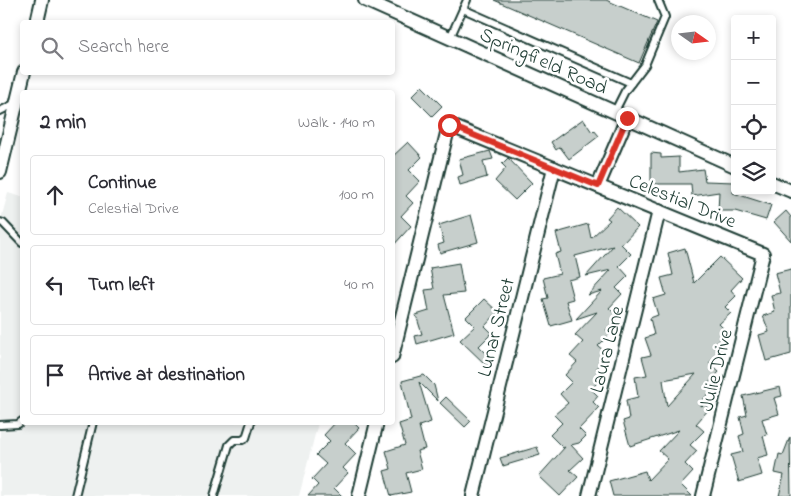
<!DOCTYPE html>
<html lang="en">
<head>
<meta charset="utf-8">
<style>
	:root { --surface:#fff; --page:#f2f2f3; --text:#2b2b33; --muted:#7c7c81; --line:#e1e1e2 }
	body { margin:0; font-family:"Indie Flower",sans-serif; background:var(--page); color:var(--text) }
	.controls { position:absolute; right:15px; top:15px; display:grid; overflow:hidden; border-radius:5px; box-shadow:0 2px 8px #0003 }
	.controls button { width:45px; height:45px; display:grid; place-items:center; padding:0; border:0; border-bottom:1px solid var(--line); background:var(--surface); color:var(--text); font:25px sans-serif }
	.compass { position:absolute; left:671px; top:15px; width:45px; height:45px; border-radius:50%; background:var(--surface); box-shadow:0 2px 8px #0003; rotate:104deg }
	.stop { position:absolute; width:15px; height:15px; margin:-11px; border:4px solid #d93025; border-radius:50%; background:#fff }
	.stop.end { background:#d93025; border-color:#fff; box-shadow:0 1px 5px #0008 }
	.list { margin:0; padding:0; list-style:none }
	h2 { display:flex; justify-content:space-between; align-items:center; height:65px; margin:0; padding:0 20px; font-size:21px }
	h2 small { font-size:16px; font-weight:400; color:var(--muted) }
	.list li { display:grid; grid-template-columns:32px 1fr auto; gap:15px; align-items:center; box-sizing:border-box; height:80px; margin:0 10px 10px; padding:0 10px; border:1px solid var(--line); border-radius:5px }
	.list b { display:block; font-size:19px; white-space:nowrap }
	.list p { margin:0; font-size:16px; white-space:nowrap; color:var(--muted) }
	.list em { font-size:16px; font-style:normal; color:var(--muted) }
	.icon { flex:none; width:28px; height:28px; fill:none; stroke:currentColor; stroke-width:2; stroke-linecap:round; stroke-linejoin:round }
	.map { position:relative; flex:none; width:791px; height:496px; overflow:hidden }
	.search { position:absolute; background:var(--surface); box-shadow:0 2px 8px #0003; left:20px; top:20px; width:375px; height:55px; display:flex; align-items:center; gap:12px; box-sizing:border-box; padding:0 18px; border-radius:5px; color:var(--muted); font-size:19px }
	.panel { position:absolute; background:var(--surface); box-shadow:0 2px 8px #0003; left:20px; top:90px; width:375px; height:335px; border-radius:5px }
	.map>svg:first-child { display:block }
	.built { fill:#eef1f0 }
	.building { fill:#c7cfcc; stroke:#1f3d34; fill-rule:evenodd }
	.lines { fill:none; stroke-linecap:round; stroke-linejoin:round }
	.lane-casing { stroke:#1f3d34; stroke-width:10 }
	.street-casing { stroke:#1f3d34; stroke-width:16 }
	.lane { stroke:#fff; stroke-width:6 }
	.street { stroke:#fff; stroke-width:12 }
	.route { stroke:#d93025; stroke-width:6 }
	.labels { text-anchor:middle; stroke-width:5; stroke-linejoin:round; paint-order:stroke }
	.street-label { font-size:20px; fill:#1f3d34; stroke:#fff }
</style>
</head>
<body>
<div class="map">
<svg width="791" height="496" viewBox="0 0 791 496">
	<rect width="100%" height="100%" fill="#fff"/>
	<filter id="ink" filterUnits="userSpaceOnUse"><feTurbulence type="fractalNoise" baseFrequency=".02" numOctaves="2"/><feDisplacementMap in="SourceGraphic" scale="10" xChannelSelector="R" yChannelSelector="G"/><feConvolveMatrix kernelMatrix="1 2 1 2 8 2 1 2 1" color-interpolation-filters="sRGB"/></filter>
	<g filter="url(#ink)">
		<polygon class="built" points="8,193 22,197 22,422 318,423 299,496 0,496 0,223"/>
		<g class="building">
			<polygon points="494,0 606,0 657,22 639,63"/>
			<polygon points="422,86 442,106 432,116 412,96"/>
			<polygon points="583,119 592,132 594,130 599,136 569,159 560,147 556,150 551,142"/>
			<polygon points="408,142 422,157 409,170 420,181 406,196 413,203 401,216 411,226 392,247 392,157"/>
			<polygon points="490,151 493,159 483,161 487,177 460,185 458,177 463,175 459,159"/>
			<polygon points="651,153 661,154 661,158 679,157 679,172 703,169 705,181 734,182 733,193 771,205 766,220 735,211 718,211 719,192 692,196 691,184 651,184"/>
			<polygon points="508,158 532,183 515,200 495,181 506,168 502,164"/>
			<polygon points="617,207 638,227 623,243 621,244 631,254 619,266 628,276 616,288 622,294 609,308 618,317 606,330 610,334 598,346 609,355 596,369 604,376 591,389 598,396 593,402 599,408 579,429 586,436 579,443 571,445 583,458 570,470 578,477 560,496 539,476 565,447 563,448 550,435 562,423 554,415 568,403 560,394 572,382 565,375 577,362 570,356 583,342 575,335 597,312 576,319 602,291 588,295 611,270 586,276 613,246 575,256 580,277 568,280 573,299 566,301 572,320 551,326 543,299 548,298 543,278 560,274 555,254 561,252 556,233 588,224 591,238 610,220 607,218"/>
			<polygon points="786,211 791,217 791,241 774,222"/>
			<polygon points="471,215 478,242 440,253 438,245 444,243 439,225"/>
			<path d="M685,248L694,283L720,257L742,278L731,290L736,296L725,307L731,313L719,324L727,332L716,344L722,351L709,363L719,372L707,385L712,390L699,404L702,406L704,404L709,409L696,424L704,431L690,445L697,451L685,464L693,472L681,485L692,496H613L609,481L645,471L648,480L668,459L659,451L679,430L630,446L623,421L629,419L626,400L638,397L635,377L647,375L642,357L651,355L645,338L654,335L650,318L658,315L653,299L666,295L661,278L673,275L668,253ZM696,374L667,406L663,380Z"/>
			<polygon points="459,263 464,293 444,295 454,333 417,344 415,336 422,334 416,315 429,311 425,290 434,289 430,268"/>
			<polygon points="791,269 791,354 766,361 759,335 769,332 763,316 775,312 771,295 780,293 775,273"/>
			<polygon points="484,299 498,312 485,326 492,333 479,346 493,360 487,366 460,340 475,326 466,317"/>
			<polygon points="424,375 434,385 438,401 419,382 431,422 419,426 425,449 417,451 422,469 406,473 411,492 391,496 384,471 391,469 386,451 405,445 399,424 411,420 402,381"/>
			<polygon points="780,387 782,396 774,398 779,414 762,419 767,435 763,436 768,455 757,458 762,475 739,482 731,455 743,452 739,436 744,434 740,417 747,415 743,396"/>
			<polygon points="446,397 471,421 465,427 440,403"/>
			<polygon points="336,422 353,422 359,428 345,443 356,454 343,468 348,473 334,488 342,496 308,496 318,485 312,479 326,464 316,455 330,441 324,435"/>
			<polygon points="790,437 791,496 779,496 784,475 775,473 779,454 783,455"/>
			<polygon points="537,447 540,455 503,466 500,458"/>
		</g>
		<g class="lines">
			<defs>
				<g id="lane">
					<polyline points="463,9 631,83"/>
					<polyline points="450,38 467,0"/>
					<polyline points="0,111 16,103"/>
					<polyline points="614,113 625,91 645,65 665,17 658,0"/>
					<polyline points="0,222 3,223 22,243"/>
					<polyline points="0,425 18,424 22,421"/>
					<polyline points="75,496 93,422"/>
					<polyline points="214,496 229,445 234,440 242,440 246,438 251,422"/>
				</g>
				<g id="street">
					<polyline points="365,0 735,166"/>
					<polyline points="37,22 42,0"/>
					<polyline points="0,172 24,72"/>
					<polyline points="772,183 791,191"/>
					<polyline points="598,186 627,118"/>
					<polyline points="392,357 449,125 763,254 703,496"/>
					<polyline points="359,496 377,422"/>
					<polyline points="473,496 554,168"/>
					<polyline points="589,496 659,211"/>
				</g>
			</defs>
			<use href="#lane" class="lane-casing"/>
			<use href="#street" class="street-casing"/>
			<use href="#lane" class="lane"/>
			<use href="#street" class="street"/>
		</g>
	</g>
	<g class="lines" filter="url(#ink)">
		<polyline class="route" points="449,125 598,186 627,118"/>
	</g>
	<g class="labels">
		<g class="street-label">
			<text transform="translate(544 60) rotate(24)" y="7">Springfield Road</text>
			<text transform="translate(683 200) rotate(22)" y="7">Celestial Drive</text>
			<text transform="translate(495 327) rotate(-76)" y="7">Lunar Street</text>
			<text transform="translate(606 349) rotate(-76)" y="7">Laura Lane</text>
			<text transform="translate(715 370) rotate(-76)" y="7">Julie Drive</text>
		</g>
	</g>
</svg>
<div class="controls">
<button>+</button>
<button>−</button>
<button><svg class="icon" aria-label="locate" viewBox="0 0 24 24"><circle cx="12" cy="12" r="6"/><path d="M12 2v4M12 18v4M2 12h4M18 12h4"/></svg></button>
<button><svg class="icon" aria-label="layers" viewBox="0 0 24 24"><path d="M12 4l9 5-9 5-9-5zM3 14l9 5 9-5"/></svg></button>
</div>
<svg class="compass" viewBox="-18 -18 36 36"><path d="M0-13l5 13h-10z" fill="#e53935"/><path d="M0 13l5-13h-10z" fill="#7c7c81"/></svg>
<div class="stop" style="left:449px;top:125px"></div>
<div class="stop end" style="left:627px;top:118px"></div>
<div class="search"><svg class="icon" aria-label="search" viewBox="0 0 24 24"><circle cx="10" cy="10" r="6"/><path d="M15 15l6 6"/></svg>Search here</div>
<section class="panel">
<h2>2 min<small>Walk · 140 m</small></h2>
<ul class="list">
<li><svg class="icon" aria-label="ahead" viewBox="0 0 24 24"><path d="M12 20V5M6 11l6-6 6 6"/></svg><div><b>Continue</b><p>Celestial Drive</p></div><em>100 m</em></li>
<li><svg class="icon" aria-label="left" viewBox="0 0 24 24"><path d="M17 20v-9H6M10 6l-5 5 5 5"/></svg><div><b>Turn left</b></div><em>40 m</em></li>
<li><svg class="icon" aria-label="arrive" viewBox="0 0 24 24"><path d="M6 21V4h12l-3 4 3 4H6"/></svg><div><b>Arrive at destination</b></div></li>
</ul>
</section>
</div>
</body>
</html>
